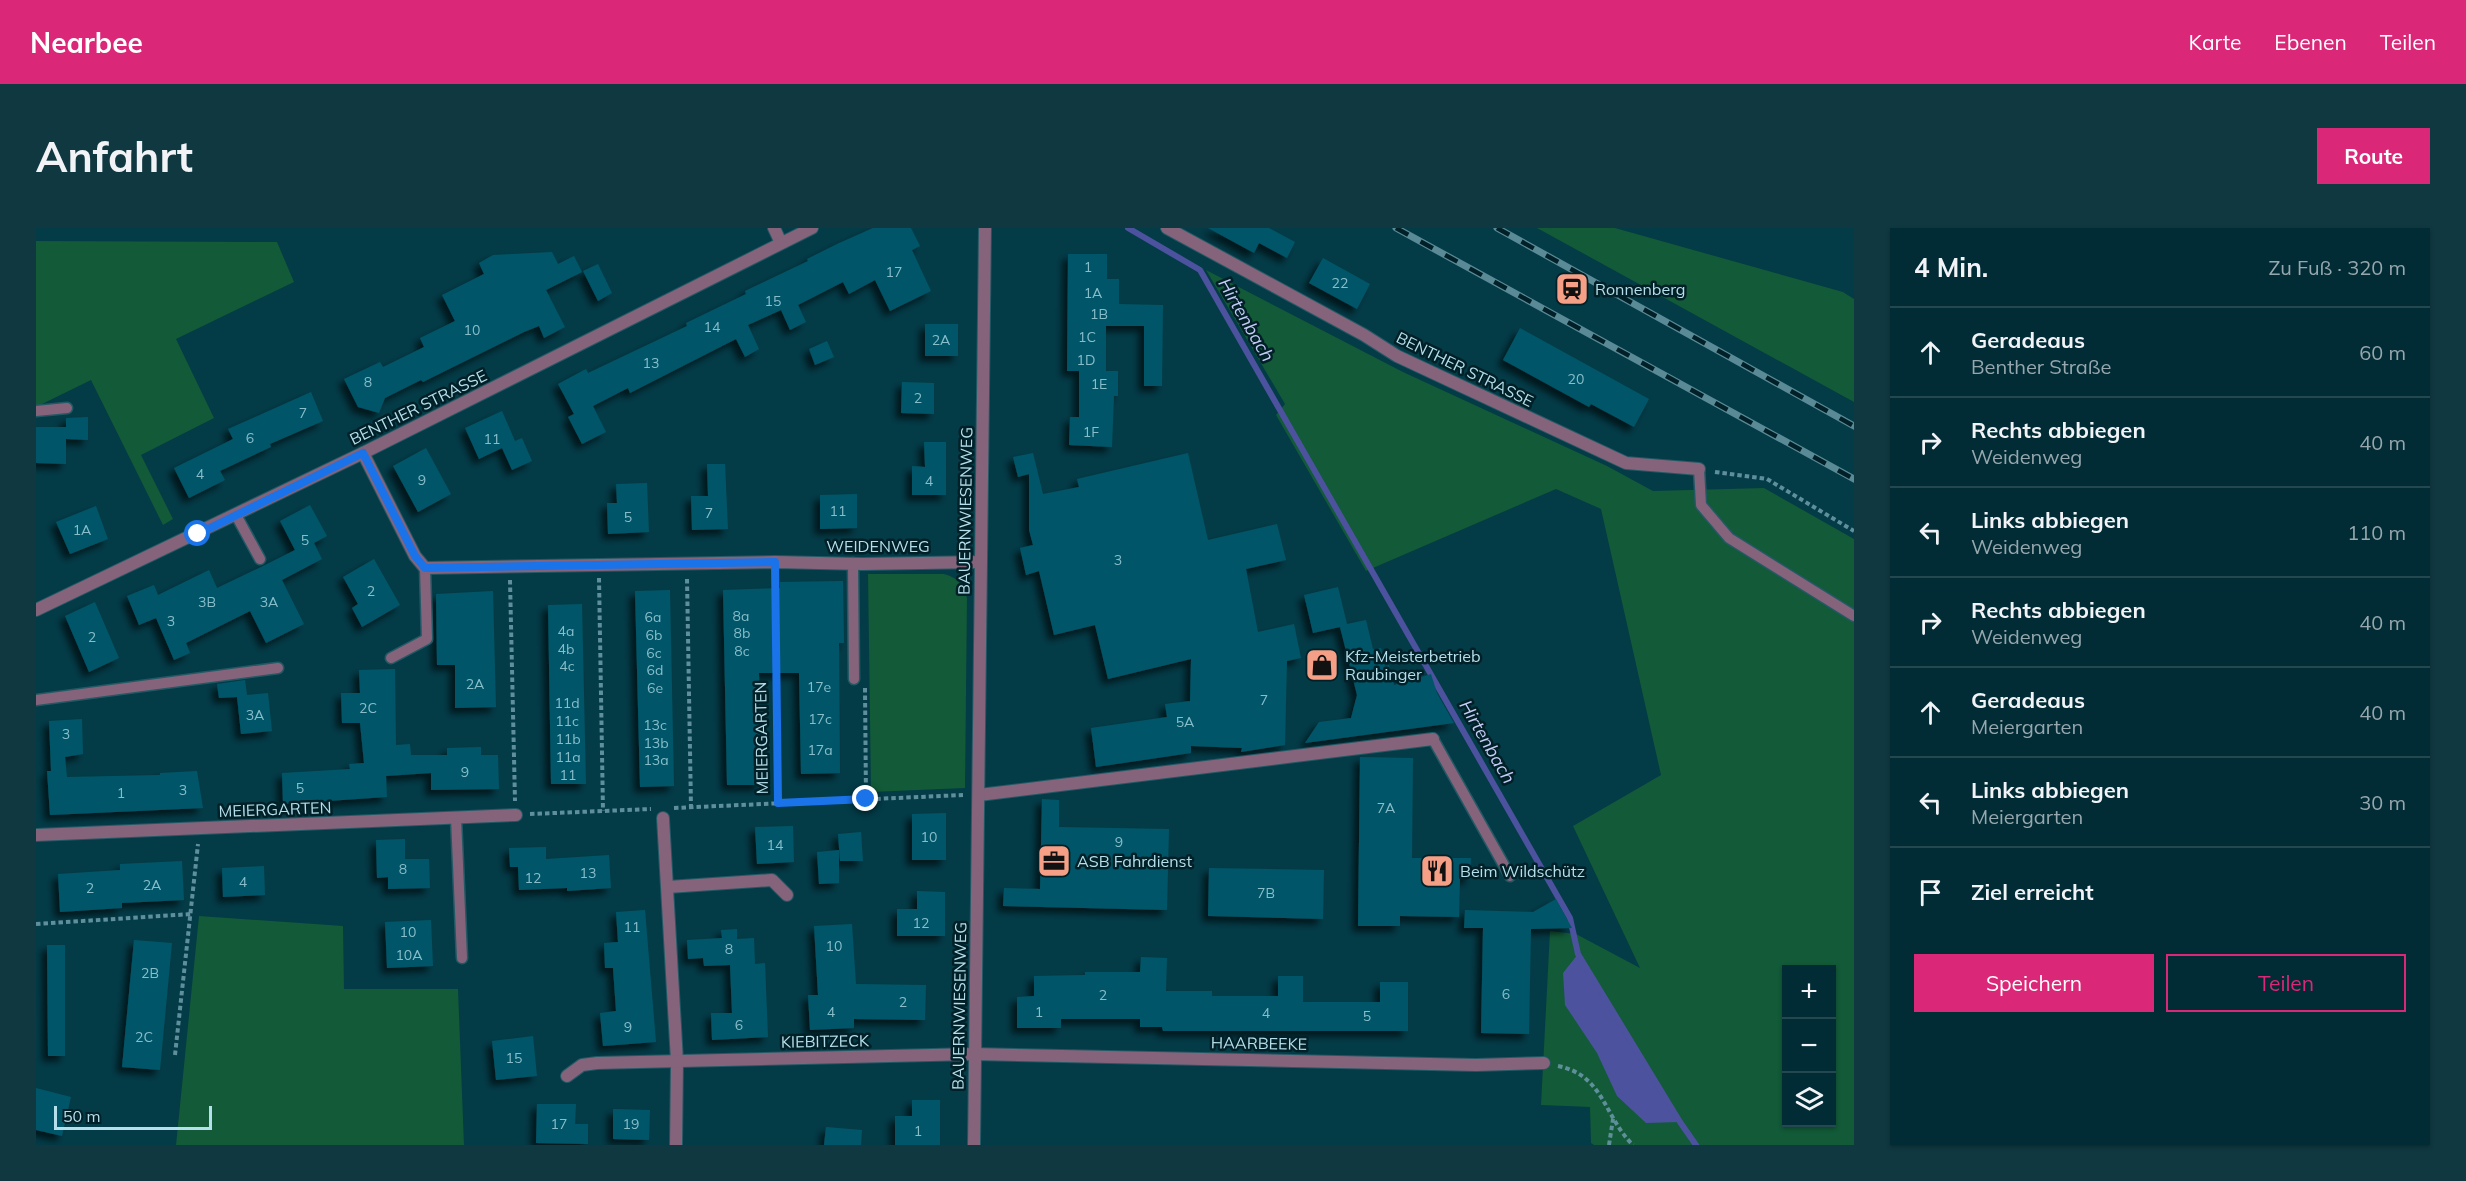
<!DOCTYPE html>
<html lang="de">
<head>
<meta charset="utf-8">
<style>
	:root { --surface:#022c35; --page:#103841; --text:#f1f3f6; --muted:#96a7ad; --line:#234850; --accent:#db2777 }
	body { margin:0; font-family:Mulish,sans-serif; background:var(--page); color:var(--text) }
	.controls { position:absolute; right:18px; bottom:18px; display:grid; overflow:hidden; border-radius:0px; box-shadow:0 2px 4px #0004 }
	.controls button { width:54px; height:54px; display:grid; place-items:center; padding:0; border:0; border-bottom:2px solid var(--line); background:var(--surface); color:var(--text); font:30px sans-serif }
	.scale { position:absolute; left:18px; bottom:15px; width:158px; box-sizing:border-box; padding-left:6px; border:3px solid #b5dfeb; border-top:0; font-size:16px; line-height:21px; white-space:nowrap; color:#b5dfeb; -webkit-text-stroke:4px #022027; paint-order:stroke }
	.stop { position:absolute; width:18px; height:18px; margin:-14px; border:4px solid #1a73e8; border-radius:50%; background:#fff }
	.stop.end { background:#1a73e8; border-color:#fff; box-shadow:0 2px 6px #0008 }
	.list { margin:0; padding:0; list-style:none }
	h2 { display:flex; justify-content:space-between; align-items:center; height:78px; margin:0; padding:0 24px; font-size:26px }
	h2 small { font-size:20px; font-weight:400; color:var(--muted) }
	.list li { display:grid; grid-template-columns:39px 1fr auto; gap:18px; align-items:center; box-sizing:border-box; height:90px; padding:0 24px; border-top:2px solid var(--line) }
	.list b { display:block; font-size:22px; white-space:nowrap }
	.list p { margin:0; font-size:20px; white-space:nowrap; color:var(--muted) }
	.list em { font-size:20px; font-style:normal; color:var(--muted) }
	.actions { display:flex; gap:12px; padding:18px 24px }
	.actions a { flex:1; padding:14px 0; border:2px solid var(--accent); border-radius:0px; text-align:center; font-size:21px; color:var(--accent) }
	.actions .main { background:var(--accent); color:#fff }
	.icon { flex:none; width:33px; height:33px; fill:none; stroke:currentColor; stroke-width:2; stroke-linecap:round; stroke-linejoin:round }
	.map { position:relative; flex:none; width:1818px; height:917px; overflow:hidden; border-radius:0px }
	header { display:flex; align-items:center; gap:36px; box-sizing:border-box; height:84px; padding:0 30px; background:var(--accent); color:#fff }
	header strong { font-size:28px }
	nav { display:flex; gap:33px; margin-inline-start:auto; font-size:21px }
	.intro { display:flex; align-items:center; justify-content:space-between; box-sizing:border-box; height:144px; padding:0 36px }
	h1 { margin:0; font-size:42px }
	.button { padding:15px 27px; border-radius:0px; background:var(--accent); color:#fff; font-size:21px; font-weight:700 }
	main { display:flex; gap:36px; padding:0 36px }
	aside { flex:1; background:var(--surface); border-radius:0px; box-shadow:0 2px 4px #0004 }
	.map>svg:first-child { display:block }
	.green { fill:#125a38; fill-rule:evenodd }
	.water { fill:#4c529e }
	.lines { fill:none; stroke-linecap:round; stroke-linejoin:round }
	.stream { stroke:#4c529e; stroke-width:6 }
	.building { fill:#005667; filter:url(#shadow) }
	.service-casing { stroke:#235965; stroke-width:13 }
	.minor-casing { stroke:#235965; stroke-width:14 }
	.tertiary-casing { stroke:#235965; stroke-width:14 }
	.path { stroke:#5e8f9b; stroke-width:4; stroke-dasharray:4.5 3; stroke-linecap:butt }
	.service { stroke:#84637b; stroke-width:10 }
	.minor { stroke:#84637b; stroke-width:12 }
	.tertiary { stroke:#84637b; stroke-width:12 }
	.rail-casing { stroke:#598a96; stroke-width:7 }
	.rail { stroke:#022027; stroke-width:4.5; stroke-dasharray:14; stroke-linecap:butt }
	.route { stroke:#1a73e8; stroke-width:8 }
	.labels { text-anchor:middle; stroke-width:5; stroke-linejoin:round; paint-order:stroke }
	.number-label { font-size:14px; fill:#88bdca }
	.poi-label { font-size:16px; fill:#b5dfeb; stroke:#022027; text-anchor:start }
	.street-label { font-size:16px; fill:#b5dfeb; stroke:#022027 }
	.water-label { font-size:18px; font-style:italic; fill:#c4ccf7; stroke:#022027 }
</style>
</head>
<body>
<header>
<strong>Nearbee</strong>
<nav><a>Karte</a><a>Ebenen</a><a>Teilen</a></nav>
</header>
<div class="intro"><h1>Anfahrt</h1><a class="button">Route</a></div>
<main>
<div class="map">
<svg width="1818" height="917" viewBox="0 0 1818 917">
	<defs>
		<filter id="shadow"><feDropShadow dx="-5.5" dy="5.5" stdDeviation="3" flood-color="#0009"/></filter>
	</defs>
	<rect width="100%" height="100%" fill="#033b47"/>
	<g class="green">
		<polygon points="1501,0 1579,0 1807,64 1818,71 1818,174"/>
		<polygon points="0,13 241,14 258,54 140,111 178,190 105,227 137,291 127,297 55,152 0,179"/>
		<path d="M1170,42L1367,144L1571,238L1617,263L1728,260L1818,311V917H1558L1555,915L1554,879L1505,877L1514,703L1540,706L1604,740L1537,598L1625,547L1565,281L1520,261L1330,343L1240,187L1249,176ZM1750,742H1796V894H1750Z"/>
		<path d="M832,346H908C922,350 926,356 931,370L929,560L835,564Z"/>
		<polygon points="163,688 307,698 308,761 422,761 428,917 140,917"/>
	</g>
	<polygon class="water" points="1542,726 1644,894 1610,895 1581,868 1561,825 1529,777 1527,745"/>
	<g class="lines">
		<polyline class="stream" points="1092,0 1164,42 1534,690 1542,726 1644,894 1660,917"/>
	</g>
	<g class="building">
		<polygon points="837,0 875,0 884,18 876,22 895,63 854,83 839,52 813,66 807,54 762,77 770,94 754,102 745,82 712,97 723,121 709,129 700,111 594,165 592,160 557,178 570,204 546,216 532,189 538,186 522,156 550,141 552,145 651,98 650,95 710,66 709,63 772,33 771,31 801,16"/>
		<polygon points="1172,0 1233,0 1259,14 1251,30 1223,15 1218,25"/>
		<polygon points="516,24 522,36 538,28 546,44 510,62 529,99 508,110 503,98 488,104 387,154 385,152 349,170 343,185 322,179 308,151 344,134 347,139 388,119 384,110 419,93 406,67 448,46 443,35 457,27"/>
		<polygon points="1032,26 1071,26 1071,51 1083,51 1083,76 1127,77 1126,158 1108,158 1108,98 1070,98 1070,143 1082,143 1082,168 1078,168 1076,219 1033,217 1034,189 1043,189 1043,143 1031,143"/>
		<polygon points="1287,30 1334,56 1321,81 1273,55"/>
		<polygon points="562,36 576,65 562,73 547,43"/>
		<rect x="889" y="96" width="33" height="32"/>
		<polygon points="1484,100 1613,171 1598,199 1555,176 1553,179 1467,132"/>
		<polygon points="791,113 798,129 779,137 773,121"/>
		<polygon points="866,154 898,155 898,186 865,185"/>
		<polygon points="275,164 287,193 234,216 235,219 184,243 189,252 153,270 138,240 197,211 192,201"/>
		<polygon points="466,183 479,213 486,210 496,233 476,242 466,220 443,231 429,200"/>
		<polygon points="52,189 52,212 30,211 30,190"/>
		<polygon points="0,199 30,199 30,236 0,235"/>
		<polygon points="888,214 910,214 910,267 876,267 876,238 889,239"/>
		<polygon points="390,220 415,266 382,284 357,238"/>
		<polygon points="997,225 1007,266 1043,259 1041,251 1152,225 1172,312 1241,296 1250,332 1210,341 1222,404 1258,396 1265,430 1251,433 1249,517 1205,524 1206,520 1155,518 1155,525 1060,539 1055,500 1131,489 1129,476 1154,473 1155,431 1072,451 1059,397 1018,407 1003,343 990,347 984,320 997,317 993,302 993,246 982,249 977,229"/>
		<polygon points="671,236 689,236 692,301 656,302 655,268 672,268"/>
		<polygon points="611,255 613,304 572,306 571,275 581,275 580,256"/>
		<polygon points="821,266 821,300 784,301 784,267"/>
		<polygon points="274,277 291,308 278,315 286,331 246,352 268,396 230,415 214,383 150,415 154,425 138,432 120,390 103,397 91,368 118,357 122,367 173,342 181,360 227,338 259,322 244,293"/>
		<polygon points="60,278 72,311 34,326 20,294"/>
		<polygon points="338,331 364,377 326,399 316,380 322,376 307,349"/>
		<polygon points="807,353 808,415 803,415 804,545 765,546 763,445 723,445 725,557 691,557 687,362 744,360 744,354"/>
		<polygon points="1302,359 1311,396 1330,392 1337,421 1345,420 1349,438 1353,437 1358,457 1395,446 1401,465 1418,495 1269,515 1283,494 1315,490 1321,467 1304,399 1277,405 1268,367"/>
		<polygon points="634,362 638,558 604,559 599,363"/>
		<polygon points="457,363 460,479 419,480 419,437 401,437 400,366"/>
		<polygon points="59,374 83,430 53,444 29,388"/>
		<polygon points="546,376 550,556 515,556 512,377"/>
		<polygon points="359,441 360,517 374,516 375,527 411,527 411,520 445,519 445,527 462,527 463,561 395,562 395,545 350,548 351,569 247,576 246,545 314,541 313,536 328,535 324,495 306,495 305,465 324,465 323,442"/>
		<polygon points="209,452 211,467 232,465 236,503 205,506 201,469 183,470 181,456"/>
		<polygon points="46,491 47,526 29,529 31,549 124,547 124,545 161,543 167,580 14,587 11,543 15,543 13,493"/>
		<polygon points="1324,529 1377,530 1376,630 1435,630 1434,651 1424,650 1423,689 1364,688 1364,698 1322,698"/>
		<polygon points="1006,571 1023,572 1023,599 1133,601 1131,682 967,678 968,660 1004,661"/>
		<polygon points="910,585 910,632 876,632 876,586"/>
		<polygon points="757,598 758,634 721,636 719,599"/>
		<polygon points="825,604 827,633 804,633 802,606"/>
		<polygon points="369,611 369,631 393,631 394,660 352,661 352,649 341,650 340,612"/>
		<polygon points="510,619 510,631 573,627 575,660 531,663 531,660 483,662 482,639 474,639 473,620"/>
		<polygon points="803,622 803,655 783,656 781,624"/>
		<polygon points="146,633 148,672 86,675 86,680 24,684 22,646 84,642 84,636"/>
		<polygon points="228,638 229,667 187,669 186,640"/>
		<polygon points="1173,640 1288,642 1287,691 1172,688"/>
		<polygon points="881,663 909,664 909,708 861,708 861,681 881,681"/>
		<polygon points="1520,671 1536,700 1495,701 1493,806 1445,805 1447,700 1428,700 1429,682 1497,684"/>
		<polygon points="609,682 620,814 567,818 564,785 580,783 577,740 569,740 568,715 582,714 580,684"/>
		<polygon points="395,692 397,738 351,740 349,694"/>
		<polygon points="816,696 820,756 890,757 889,792 818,791 818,800 774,802 772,767 782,767 778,698"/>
		<polygon points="701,701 701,711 718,710 719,736 729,735 732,809 676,812 675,785 696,785 694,737 668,738 667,730 652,731 651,712 686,710 685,702"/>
		<polygon points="98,712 136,715 124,842 86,839"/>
		<polygon points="11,717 29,717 29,828 12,828"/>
		<polygon points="1105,729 1131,730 1130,763 1176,763 1176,768 1242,768 1242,748 1267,748 1267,774 1344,774 1344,754 1372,754 1372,803 1127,803 1126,799 1104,799 1104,791 1025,791 1025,800 981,800 981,769 998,768 998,748 1049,747 1049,744 1104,744"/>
		<polygon points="497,808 501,848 460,852 456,813"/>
		<polygon points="0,860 35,869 26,908 0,902"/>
		<polygon points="876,872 904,872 904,917 859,917 859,888 876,888"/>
		<polygon points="501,876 540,876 539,896 552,896 552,916 500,915"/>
		<polygon points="577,881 614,882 613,912 577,911"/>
		<polygon points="790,899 826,902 825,917 788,917"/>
	</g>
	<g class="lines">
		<defs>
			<g id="service">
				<polyline points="0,183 31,180"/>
				<polyline points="1663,241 1665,277 1693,310 1818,388"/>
				<polyline points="200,287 224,331"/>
				<polyline points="817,335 818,451"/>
				<polyline points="355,430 391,411 389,340"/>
				<polyline points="0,472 242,440"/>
				<polyline points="1397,511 1474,648"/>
				<polyline points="420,590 426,730"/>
			</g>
			<g id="minor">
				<polyline points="738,0 745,15"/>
				<polyline points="1131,0 1328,107 1361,128 1590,235 1663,241"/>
				<polyline points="327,225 379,328 389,340 739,334 826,336 944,334"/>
				<polyline points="943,567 1397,511"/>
				<polyline points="627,590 641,833 640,917"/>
				<polyline points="0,607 480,587"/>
				<polyline points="632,659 736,652 751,667"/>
				<polyline points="531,848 546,837 561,835 938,826 1440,837 1508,835"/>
				<polyline points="938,917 949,0"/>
			</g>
			<polyline id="tertiary" points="0,382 327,225 776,0"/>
		</defs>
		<use href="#service" class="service-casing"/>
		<use href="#minor" class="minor-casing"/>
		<use href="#tertiary" class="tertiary-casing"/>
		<g class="path">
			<polyline points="1679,244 1731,251 1818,303"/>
			<polyline points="563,350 567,583"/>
			<polyline points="739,350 742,575"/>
			<polyline points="651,351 655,580"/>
			<polyline points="474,352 479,573"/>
			<polyline points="829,460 830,571"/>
			<polyline points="638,580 927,567"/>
			<polyline points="494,586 615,581"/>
			<polyline points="0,696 156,686"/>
			<polyline points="139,827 162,616"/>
			<path d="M1522,838C1568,847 1568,889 1597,917"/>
			<polyline points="1573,917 1577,891"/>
		</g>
		<use href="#service" class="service"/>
		<use href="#minor" class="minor"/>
		<use href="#tertiary" class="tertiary"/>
		<defs>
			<g id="rail">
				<polyline points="1360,0 1818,251"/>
				<polyline points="1461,0 1818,198"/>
			</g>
		</defs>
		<use href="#rail" class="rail-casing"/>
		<use href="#rail" class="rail"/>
	</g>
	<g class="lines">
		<polyline class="route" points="162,306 327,225 379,328 389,340 739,334 742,575 830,571"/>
	</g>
	<defs>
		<symbol id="station-square" viewBox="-11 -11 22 22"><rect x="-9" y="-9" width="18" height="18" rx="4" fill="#f49f86" stroke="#022027"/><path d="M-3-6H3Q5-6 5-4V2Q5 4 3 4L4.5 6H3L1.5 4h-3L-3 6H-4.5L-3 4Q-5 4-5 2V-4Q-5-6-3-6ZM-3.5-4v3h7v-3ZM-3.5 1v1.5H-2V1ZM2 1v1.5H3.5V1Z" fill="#111"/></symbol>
		<symbol id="shop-square" viewBox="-11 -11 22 22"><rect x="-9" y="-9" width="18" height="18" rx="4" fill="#f49f86" stroke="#022027"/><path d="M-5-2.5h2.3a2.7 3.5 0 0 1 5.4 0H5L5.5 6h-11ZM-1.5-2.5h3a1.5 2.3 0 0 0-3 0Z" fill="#111"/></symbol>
		<symbol id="office-square" viewBox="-11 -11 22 22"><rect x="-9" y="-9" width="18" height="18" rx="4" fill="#f49f86" stroke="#022027"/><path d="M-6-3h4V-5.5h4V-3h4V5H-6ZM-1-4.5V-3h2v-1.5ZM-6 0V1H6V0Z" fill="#111"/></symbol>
		<symbol id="restaurant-square" viewBox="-11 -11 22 22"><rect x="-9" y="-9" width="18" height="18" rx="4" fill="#f49f86" stroke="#022027"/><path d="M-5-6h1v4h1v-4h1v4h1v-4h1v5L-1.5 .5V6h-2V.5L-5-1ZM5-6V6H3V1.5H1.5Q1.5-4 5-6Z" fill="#111"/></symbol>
	</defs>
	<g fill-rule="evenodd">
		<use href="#station-square" x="1517" y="42" width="38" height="38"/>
		<use href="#shop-square" x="1267" y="418" width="38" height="38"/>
		<use href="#office-square" x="999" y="614" width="38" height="38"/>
		<use href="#restaurant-square" x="1382" y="624" width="38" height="38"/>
	</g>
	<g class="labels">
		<g class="number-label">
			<text x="1052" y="44">1</text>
			<text x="858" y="49">17</text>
			<text x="1304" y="60">22</text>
			<text x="1057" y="70">1A</text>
			<text x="737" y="78">15</text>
			<text x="1063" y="91">1B</text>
			<text x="676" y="104">14</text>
			<text x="436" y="107">10</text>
			<text x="1051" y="114">1C</text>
			<text x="905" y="117">2A</text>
			<text x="1050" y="137">1D</text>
			<text x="615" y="140">13</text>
			<text x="1540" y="156">20</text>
			<text x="332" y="159">8</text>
			<text x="1063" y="161">1E</text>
			<text x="882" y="175">2</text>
			<text x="267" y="190">7</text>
			<text x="1055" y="209">1F</text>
			<text x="214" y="215">6</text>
			<text x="456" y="216">11</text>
			<text x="164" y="251">4</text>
			<text x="386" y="257">9</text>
			<text x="893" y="258">4</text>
			<text x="802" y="288">11</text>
			<text x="673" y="290">7</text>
			<text x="592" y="294">5</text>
			<text x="46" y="307">1A</text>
			<text x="269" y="317">5</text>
			<text x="1082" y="337">3</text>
			<text x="335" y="368">2</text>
			<text x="171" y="379">3B</text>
			<text x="233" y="379">3A</text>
			<text x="705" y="393">8a</text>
			<text x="617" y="394">6a</text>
			<text x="135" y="398">3</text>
			<text x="530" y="408">4a</text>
			<text x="706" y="410">8b</text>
			<text x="618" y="412">6b</text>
			<text x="56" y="414">2</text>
			<text x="530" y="426">4b</text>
			<text x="706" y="428">8c</text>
			<text x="618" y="430">6c</text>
			<text x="531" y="443">4c</text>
			<text x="619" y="447">6d</text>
			<text x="439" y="461">2A</text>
			<text x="783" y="464">17e</text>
			<text x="619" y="465">6e</text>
			<text x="1228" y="477">7</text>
			<text x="531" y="480">11d</text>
			<text x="332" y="485">2C</text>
			<text x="219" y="492">3A</text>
			<text x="784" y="496">17c</text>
			<text x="531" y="498">11c</text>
			<text x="1149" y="499">5A</text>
			<text x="619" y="502">13c</text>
			<text x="30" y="511">3</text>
			<text x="532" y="516">11b</text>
			<text x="620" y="520">13b</text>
			<text x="784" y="527">17a</text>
			<text x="532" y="534">11a</text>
			<text x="620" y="537">13a</text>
			<text x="429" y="549">9</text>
			<text x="532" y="552">11</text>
			<text x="264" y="565">5</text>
			<text x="147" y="567">3</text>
			<text x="85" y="570">1</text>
			<text x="1350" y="585">7A</text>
			<text x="893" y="614">10</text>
			<text x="1083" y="619">9</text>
			<text x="739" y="622">14</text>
			<text x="367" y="646">8</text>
			<text x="552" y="650">13</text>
			<text x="497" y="655">12</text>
			<text x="207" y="659">4</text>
			<text x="116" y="662">2A</text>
			<text x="54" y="665">2</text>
			<text x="1230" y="670">7B</text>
			<text x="885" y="700">12</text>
			<text x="596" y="704">11</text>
			<text x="372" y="709">10</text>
			<text x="798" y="723">10</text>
			<text x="693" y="726">8</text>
			<text x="373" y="732">10A</text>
			<text x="114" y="750">2B</text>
			<text x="1470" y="771">6</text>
			<text x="1067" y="772">2</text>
			<text x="867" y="779">2</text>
			<text x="795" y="789">4</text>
			<text x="1003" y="789">1</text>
			<text x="1230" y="790">4</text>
			<text x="1331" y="793">5</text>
			<text x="703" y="802">6</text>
			<text x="592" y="804">9</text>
			<text x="108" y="814">2C</text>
			<text x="478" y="835">15</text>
			<text x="523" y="901">17</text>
			<text x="595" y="901">19</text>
			<text x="882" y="908">1</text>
		</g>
		<g class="poi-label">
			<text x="1559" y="67">Ronnenberg</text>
			<text x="1309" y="434">Kfz-Meisterbetrieb<tspan x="1309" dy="18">Raubinger</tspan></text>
			<text x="1041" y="639">ASB Fahrdienst</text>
			<text x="1424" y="649">Beim Wildschütz</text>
		</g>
		<g class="street-label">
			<text transform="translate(1429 141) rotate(26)" y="6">BENTHER STRASSE</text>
			<text transform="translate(382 179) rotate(-26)" y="6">BENTHER STRASSE</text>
			<text transform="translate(929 283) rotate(-89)" y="6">BAUERNWIESENWEG</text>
			<text x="842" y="324">WEIDENWEG</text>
			<text transform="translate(725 510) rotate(-91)" y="6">MEIERGARTEN</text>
			<text transform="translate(239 581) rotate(-2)" y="6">MEIERGARTEN</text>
			<text transform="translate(923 778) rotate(-89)" y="6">BAUERNWIESENWEG</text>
			<text transform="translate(789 813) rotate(-1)" y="6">KIEBITZECK</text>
			<text transform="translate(1223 815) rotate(1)" y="6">HAARBEEKE</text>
		</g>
		<g class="water-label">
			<text transform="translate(1210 92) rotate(60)" y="6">Hirtenbach</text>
			<text transform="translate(1451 514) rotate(60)" y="6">Hirtenbach</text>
		</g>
	</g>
</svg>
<div class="controls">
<button>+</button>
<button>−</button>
<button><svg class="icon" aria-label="layers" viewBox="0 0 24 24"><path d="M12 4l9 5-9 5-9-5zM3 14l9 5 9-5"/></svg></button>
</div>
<div class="scale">50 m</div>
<div class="stop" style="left:162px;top:306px"></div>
<div class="stop end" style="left:830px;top:571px"></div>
</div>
<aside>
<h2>4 Min.<small>Zu Fuß · 320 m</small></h2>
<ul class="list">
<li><svg class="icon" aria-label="ahead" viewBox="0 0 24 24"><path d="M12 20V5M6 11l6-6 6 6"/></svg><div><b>Geradeaus</b><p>Benther Straße</p></div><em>60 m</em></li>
<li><svg class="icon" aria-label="right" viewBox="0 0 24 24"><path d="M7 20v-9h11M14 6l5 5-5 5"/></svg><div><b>Rechts abbiegen</b><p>Weidenweg</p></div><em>40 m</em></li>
<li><svg class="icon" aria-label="left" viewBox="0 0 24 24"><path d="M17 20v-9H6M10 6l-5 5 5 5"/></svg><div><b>Links abbiegen</b><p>Weidenweg</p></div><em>110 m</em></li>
<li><svg class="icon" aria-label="right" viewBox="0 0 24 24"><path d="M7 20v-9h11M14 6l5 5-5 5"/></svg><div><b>Rechts abbiegen</b><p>Weidenweg</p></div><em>40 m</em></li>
<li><svg class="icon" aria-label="ahead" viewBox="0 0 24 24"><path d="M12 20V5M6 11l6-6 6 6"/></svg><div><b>Geradeaus</b><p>Meiergarten</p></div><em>40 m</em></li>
<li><svg class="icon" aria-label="left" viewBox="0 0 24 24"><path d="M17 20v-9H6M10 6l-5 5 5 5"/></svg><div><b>Links abbiegen</b><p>Meiergarten</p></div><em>30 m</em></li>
<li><svg class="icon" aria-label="arrive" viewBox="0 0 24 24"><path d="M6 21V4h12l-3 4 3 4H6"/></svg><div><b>Ziel erreicht</b></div></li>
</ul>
<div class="actions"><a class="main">Speichern</a><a>Teilen</a></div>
</aside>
</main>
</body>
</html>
